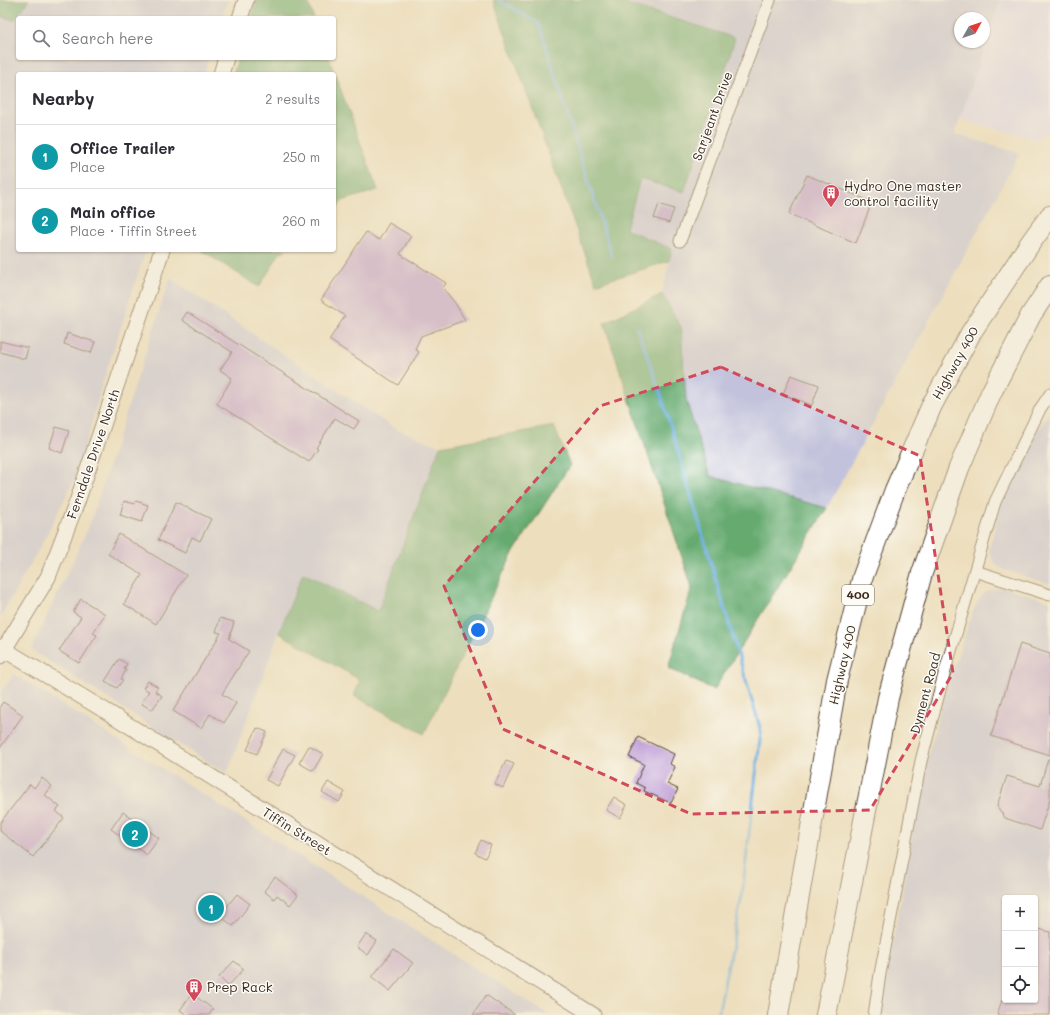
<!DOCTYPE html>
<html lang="en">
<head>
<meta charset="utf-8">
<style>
	:root { --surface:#fff; --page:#f2f2f3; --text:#2b2b33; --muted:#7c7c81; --line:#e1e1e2; --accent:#7c3aed }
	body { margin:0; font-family:Mali,sans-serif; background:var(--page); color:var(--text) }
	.controls { position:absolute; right:12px; bottom:12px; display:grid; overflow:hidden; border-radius:4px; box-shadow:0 1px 3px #0004 }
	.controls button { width:36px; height:36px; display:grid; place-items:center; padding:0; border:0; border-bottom:1px solid var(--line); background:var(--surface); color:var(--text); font:20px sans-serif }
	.compass { position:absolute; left:954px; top:12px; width:36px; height:36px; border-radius:50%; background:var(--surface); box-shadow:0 1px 3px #0004; rotate:50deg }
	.you { position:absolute; left:478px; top:630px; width:14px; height:14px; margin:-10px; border:3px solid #fff; border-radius:50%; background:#1a73e8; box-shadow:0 0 0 6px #1a73e833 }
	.badge { display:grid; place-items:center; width:26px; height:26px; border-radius:50%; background:var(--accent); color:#fff; font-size:13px; font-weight:700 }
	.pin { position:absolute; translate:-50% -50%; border:2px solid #fff; box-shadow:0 1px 4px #0006 }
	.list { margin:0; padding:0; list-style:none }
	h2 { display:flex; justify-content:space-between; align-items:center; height:52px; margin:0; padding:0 16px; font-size:17px }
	h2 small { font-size:13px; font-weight:400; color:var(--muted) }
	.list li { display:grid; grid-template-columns:26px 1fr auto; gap:12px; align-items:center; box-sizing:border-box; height:64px; padding:0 16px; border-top:1px solid var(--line) }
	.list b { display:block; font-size:15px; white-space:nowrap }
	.list p { margin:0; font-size:13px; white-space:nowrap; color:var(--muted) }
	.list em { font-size:13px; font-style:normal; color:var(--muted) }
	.icon { flex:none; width:22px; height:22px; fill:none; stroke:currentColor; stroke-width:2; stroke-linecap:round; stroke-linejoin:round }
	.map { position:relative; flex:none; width:1050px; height:1015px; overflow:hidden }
	.search { position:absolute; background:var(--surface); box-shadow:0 1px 3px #0004; left:16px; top:16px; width:320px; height:44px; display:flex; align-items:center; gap:10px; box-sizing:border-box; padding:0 14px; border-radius:4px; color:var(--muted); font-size:15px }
	.panel { position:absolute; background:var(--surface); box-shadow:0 1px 3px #0004; left:16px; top:72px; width:320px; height:180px; border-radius:4px }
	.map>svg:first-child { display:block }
	.built { fill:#dcd6f6 }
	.industrial { fill:#c2c2dc; fill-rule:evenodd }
	.forest { fill:#66aa6f; stroke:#506a46 }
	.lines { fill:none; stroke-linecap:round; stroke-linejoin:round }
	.stream { stroke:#6dafe1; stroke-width:3 }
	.building { fill:#bc9ad5 }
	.street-casing { stroke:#564536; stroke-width:13 }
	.secondary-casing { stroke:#564536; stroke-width:17 }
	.highway-casing { stroke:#564536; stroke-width:22 }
	.street { stroke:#fff; stroke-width:11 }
	.secondary { stroke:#fff; stroke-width:15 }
	.highway { stroke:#fff; stroke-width:20 }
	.marked { fill:none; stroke:#d1495b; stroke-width:3; stroke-dasharray:8 5; stroke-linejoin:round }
	.labels { text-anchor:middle; stroke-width:3; stroke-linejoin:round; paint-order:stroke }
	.shield { fill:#fdfcf7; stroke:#75695f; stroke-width:1 }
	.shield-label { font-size:12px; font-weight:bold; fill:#3b2a1e }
	.street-label { font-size:13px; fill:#3b2a1e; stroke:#fdfcf7 }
	.poi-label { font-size:13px; fill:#3b2a1e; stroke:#fdfcf7; text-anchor:start }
</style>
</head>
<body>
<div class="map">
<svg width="1050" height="1015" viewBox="0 0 1050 1015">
	<rect width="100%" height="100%" fill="#fdfcf7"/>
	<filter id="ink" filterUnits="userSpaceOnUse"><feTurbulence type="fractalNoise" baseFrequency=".025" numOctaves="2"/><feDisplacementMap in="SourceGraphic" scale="8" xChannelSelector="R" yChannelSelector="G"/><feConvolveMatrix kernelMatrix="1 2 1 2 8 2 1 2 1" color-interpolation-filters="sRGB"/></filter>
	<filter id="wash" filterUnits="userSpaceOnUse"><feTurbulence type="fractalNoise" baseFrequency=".012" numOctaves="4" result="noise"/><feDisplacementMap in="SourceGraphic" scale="16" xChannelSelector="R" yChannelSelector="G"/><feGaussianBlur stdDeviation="0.9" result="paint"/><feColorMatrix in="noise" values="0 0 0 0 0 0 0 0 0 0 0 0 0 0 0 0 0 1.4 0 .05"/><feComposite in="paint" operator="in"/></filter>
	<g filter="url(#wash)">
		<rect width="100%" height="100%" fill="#eddfbd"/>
		<polygon class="built" points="1000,0 1050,0 1050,127 1037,140 960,119"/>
		<g class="industrial">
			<polygon points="0,0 228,0 222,18 18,18 18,58 209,58 204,74 18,74 18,250 146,250 102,385 78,473 41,545 0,618"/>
			<path d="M616,0H1000L955,134L1020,153L827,508L710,477L686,400L681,327L662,294L672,249L626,229L640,179L684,191L729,58L735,38ZM960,18H984V42H960Z"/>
			<polygon points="170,278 394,428 440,446 378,612 303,573 279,633 227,774 31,650 89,526"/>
			<polygon points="1050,411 1050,584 1004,570 996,565 991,557 989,549 1002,502 1037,431"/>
			<path d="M998,588H1007L1050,601V1015H880L921,785L943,698L973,611L980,598L984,594L990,590ZM1005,898H1035V1000H1005Z"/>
			<polygon points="14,674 549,1015 0,1015 0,694"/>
		</g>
		<g class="forest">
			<polygon points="0,0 29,0 14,20 0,16"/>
			<polygon points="257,0 307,0 314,18 251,18"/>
			<polygon points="493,0 616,0 735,38 729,58 684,192 640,179 626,229 672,249 669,261 596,284"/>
			<polygon points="238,58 329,58 378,190 342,201 334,212 334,74 233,74"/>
			<polygon points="201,250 286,250 280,253 259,287"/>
			<polygon points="662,294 681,327 686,400 710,476 827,508 714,690 668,668 692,587 604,323"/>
			<polygon points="554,426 570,465 512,555 424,734 354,696 360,680 279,633 303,573 378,611 440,446"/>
		</g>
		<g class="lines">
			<g class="stream">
				<polyline points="499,0 539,24 612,256"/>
				<polyline points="637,328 661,394 761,731 742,895 718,1015"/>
			</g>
		</g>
		<g id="blocks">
			<g class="building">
				<polygon points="807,175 872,202 856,243 789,214"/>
				<polygon points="659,204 674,209 669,223 654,218"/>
				<polygon points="389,223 411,236 400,254 446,283 443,288 455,303 465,320 421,336 415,349 419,352 398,385 329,340 345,316 321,300 366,232 379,240"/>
				<polygon points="187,312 359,421 354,429 335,418 316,448 318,449 309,462 217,404 232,378 220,370 232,352 182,320"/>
				<polygon points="67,333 95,342 91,353 64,344"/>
				<polygon points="0,341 28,348 25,359 0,352"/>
				<polygon points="791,375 819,385 812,405 783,394"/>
				<polygon points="56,427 69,431 62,453 49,448"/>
				<polygon points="124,501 135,504 136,501 148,505 142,522 120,515"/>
				<polygon points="176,502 211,519 200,541 192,537 185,553 158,540"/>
				<polygon points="119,534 186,575 156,624 124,604 142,575 108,554"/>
				<polygon points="81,599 105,614 93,633 97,635 79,663 59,651 81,617 73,612"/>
				<polygon points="220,618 234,622 229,639 249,651 222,694 236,703 224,723 210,714 201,728 173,711 221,633 216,632"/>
				<polygon points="1020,644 1050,654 1050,755 991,736"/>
				<polygon points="119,659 127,664 124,669 126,670 121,679 123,680 117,688 105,681"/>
				<polygon points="148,681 158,687 155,691 162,696 152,710 142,704 143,703 142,702 149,691 143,688"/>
				<polygon points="3,702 23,715 0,748 0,706"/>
				<polygon points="257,728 267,732 257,754 247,750"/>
				<polygon points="638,737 674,754 670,764 675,767 667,784 678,789 671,803 644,791 645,788 636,783 644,764 629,757"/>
				<polygon points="309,746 323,754 313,771 299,763"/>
				<polygon points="283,749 295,755 278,786 266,780"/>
				<polygon points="1048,759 1050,759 1050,799 1040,830 1005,818 997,806 1007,776 1040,786"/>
				<polygon points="506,761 514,764 503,788 495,784"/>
				<polygon points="42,778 52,786 45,795 60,807 56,811 64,818 33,857 0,831 0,823 30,784 34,788"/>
				<polygon points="328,782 345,792 339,802 322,792"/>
				<polygon points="614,797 627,805 620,818 606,810"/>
				<polygon points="123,812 159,838 147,855 111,829"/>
				<polygon points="481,840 491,845 485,858 475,853"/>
				<polygon points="275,877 298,895 290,905 277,895 274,899 264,891"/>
				<polygon points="237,894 250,904 233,926 209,907 213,901 225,909"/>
				<polygon points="1035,928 1050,932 1050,1015 997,1015 1002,1000 1035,1000"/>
				<polygon points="366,934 377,941 368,955 357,947"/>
				<polygon points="394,949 413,963 390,991 372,977"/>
				<polygon points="234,961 244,969 228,986 219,977"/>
				<polygon points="192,994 213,1009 209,1015 187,1015 180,1010"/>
				<polygon points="486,995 515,1015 473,1015"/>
			</g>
		</g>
	</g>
	<g filter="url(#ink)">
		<use href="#blocks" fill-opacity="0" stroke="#564536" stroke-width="1"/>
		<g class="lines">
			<defs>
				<g id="street">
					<polyline points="680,241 770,0"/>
					<polyline points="975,571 1050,595"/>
					<polyline points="874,1015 880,974 921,761 945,671 995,502 1040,409 1050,394"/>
				</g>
				<g id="secondary">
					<polyline points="240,18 246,0"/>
					<polyline points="221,74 226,58"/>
					<polyline points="0,647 109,713 593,1015"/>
					<polyline points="0,656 48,577 77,502 162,250"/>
				</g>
				<g id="highway">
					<polyline points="778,1015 837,680 863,576 895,490 932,405 972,331 1031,242 1050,216"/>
					<polyline points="826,1015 888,698 922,573 959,468 991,393 1031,315 1050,286"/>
				</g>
			</defs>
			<use href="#street" class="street-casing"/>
			<use href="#secondary" class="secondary-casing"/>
			<use href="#highway" class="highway-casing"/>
			<use href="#street" class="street"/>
			<use href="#secondary" class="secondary"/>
			<use href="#highway" class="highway"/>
		</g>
	</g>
	<path d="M0 0H1050V1015H0ZM721,367L920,456L953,673L870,810L691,814L503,729L444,586L600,406Z" fill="#eddfbd" fill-opacity=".55" fill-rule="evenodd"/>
	<path class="marked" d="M721,367L920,456L953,673L870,810L691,814L503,729L444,586L600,406Z"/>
	<defs>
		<symbol id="building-pin" viewBox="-11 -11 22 30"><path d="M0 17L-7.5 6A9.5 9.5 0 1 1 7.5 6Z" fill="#d1495b" stroke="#fdfcf7"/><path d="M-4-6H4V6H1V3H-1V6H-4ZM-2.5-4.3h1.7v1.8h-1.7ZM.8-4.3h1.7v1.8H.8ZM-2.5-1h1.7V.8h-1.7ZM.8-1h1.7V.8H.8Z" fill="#fff"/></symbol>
	</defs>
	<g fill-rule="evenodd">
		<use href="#building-pin" x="821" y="183" width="20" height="27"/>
		<use href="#building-pin" x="184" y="977" width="20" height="27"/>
	</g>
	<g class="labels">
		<rect class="shield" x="842" y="585" width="32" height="20" rx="3"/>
		<g class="shield-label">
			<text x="858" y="599">400</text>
		</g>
		<g class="street-label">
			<text transform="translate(712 116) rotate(-70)" y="5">Sarjeant Drive</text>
			<text transform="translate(955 363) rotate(-61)" y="5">Highway 400</text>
			<text transform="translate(93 454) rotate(-71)" y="5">Ferndale Drive North</text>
			<text transform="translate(842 665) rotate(-77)" y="5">Highway 400</text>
			<text transform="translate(925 693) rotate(-75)" y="5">Dyment Road</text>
			<text transform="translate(297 831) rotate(32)" y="5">Tiffin Street</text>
		</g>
		<g class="poi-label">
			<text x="844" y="191">Hydro One master<tspan x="844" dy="15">control facility</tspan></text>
			<text x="207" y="992">Prep Rack</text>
		</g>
	</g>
</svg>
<div class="controls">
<button>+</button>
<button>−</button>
<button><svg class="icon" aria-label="locate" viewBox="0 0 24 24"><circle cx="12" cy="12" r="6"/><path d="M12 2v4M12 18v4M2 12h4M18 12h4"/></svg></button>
</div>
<svg class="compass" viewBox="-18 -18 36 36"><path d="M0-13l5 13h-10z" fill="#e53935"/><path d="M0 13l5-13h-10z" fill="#7c7c81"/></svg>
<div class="you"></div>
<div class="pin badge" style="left:211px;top:908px;background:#0f9aa8">1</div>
<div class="pin badge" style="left:135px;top:834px;background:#0f9aa8">2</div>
<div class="search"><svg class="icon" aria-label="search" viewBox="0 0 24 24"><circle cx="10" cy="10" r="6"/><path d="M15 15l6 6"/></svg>Search here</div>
<section class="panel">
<h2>Nearby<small>2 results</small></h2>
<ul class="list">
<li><span class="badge" style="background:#0f9aa8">1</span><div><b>Office Trailer</b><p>Place</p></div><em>250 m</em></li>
<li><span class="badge" style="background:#0f9aa8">2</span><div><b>Main office</b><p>Place · Tiffin Street</p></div><em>260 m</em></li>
</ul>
</section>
</div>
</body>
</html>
